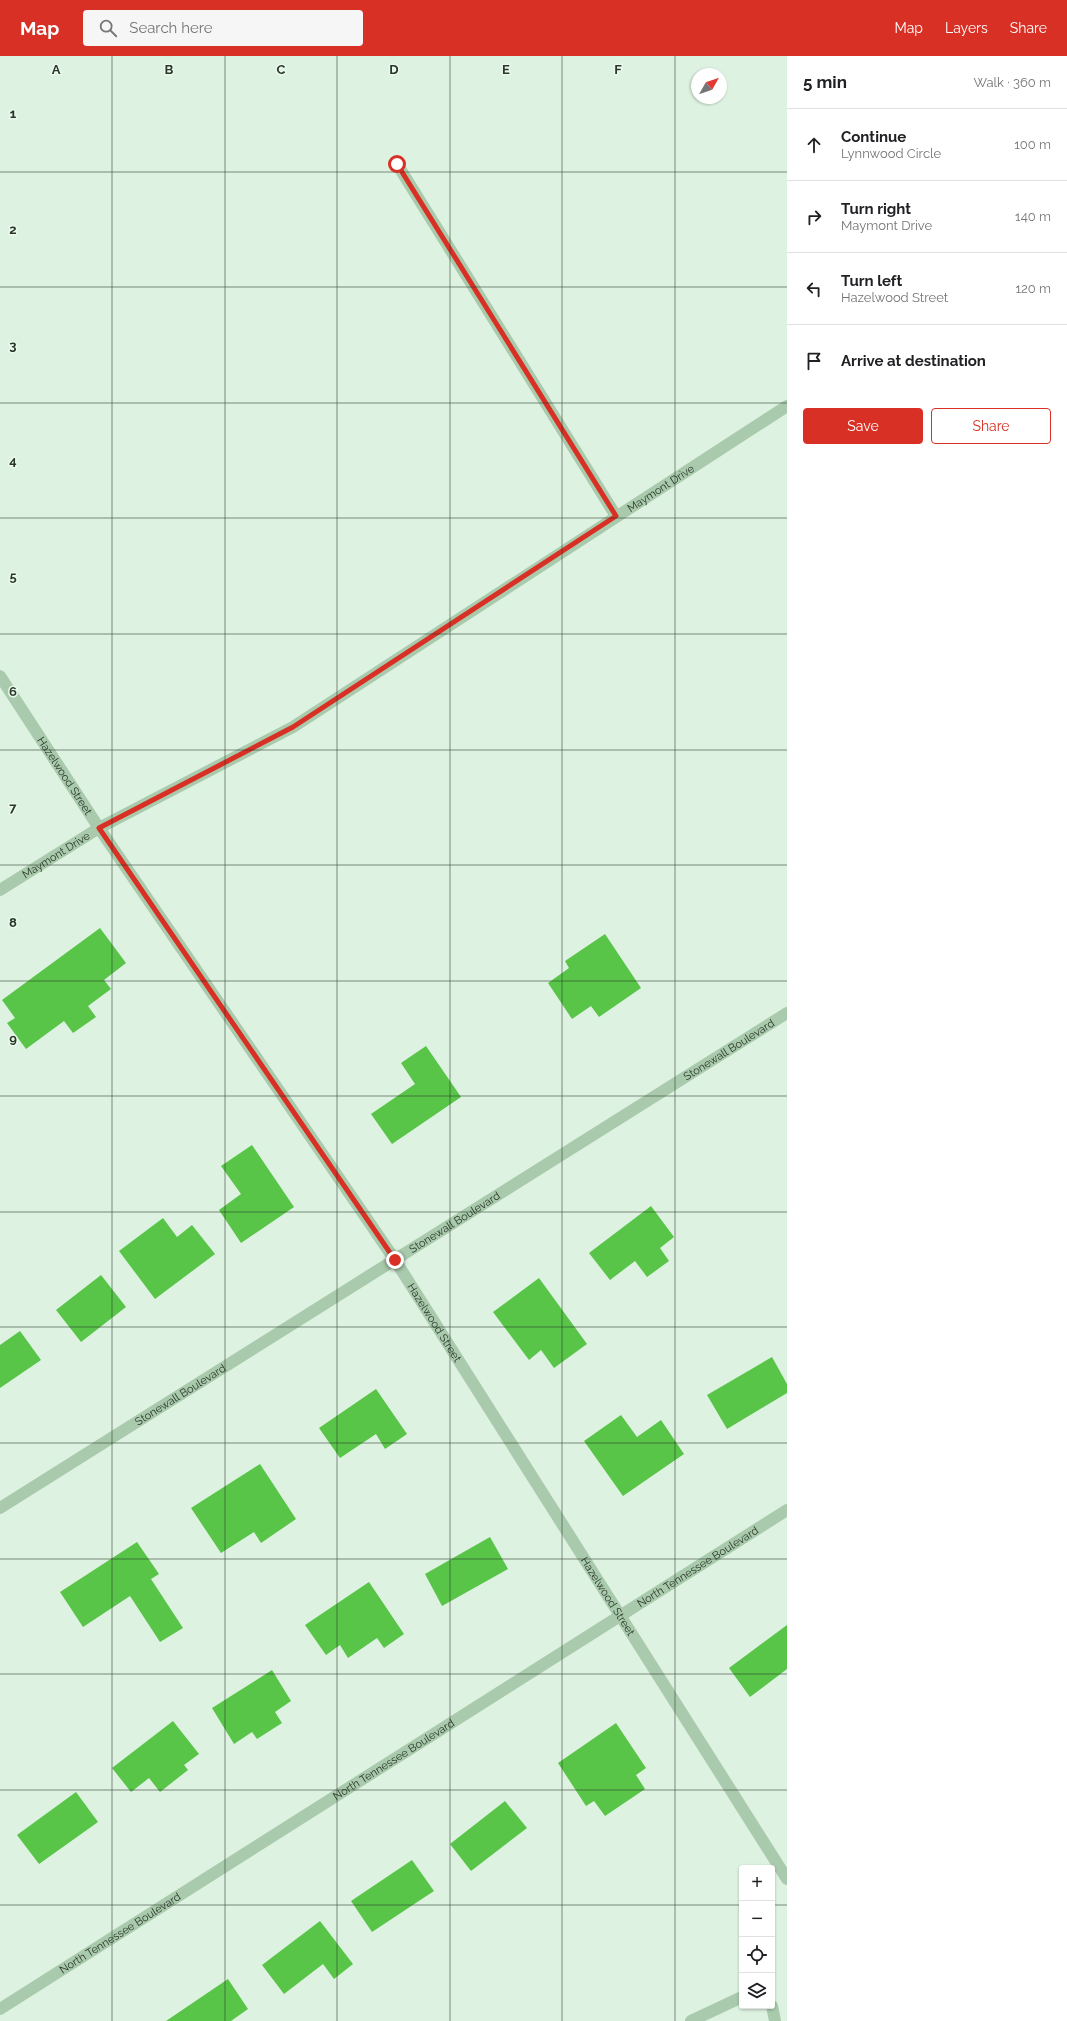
<!DOCTYPE html>
<html lang="en">
<head>
<meta charset="utf-8">
<style>
	:root { --surface:#fff; --page:#f6f6f6; --text:#202124; --muted:#757577; --line:#e0e0e0; --accent:#d93025 }
	body { margin:0; font-family:Raleway,sans-serif; background:var(--page); color:var(--text) }
	.controls { position:absolute; right:12px; bottom:12px; display:grid; overflow:hidden; border-radius:4px; box-shadow:0 1px 3px #0004 }
	.controls button { width:36px; height:36px; display:grid; place-items:center; padding:0; border:0; border-bottom:1px solid var(--line); background:var(--surface); color:var(--text); font:20px sans-serif }
	.compass { position:absolute; left:691px; top:12px; width:36px; height:36px; border-radius:50%; background:var(--surface); box-shadow:0 1px 3px #0004; rotate:50deg }
	.stop { position:absolute; width:12px; height:12px; margin:-9px; border:3px solid #d93025; border-radius:50%; background:#fff }
	.stop.end { background:#d93025; border-color:#fff; box-shadow:0 1px 4px #0008 }
	.list { margin:0; padding:0; list-style:none }
	h2 { display:flex; justify-content:space-between; align-items:center; height:52px; margin:0; padding:0 16px; font-size:17px }
	h2 small { font-size:13px; font-weight:400; color:var(--muted) }
	.list li { display:grid; grid-template-columns:26px 1fr auto; gap:12px; align-items:center; box-sizing:border-box; height:72px; padding:0 16px; border-top:1px solid var(--line) }
	.list b { display:block; font-size:15px; white-space:nowrap }
	.list p { margin:0; font-size:13px; white-space:nowrap; color:var(--muted) }
	.list em { font-size:13px; font-style:normal; color:var(--muted) }
	.actions { display:flex; gap:8px; padding:12px 16px }
	.actions a { flex:1; padding:9px 0; border:1px solid var(--accent); border-radius:4px; text-align:center; font-size:14px; color:var(--accent) }
	.actions .main { background:var(--accent); color:#fff }
	.icon { flex:none; width:22px; height:22px; fill:none; stroke:currentColor; stroke-width:2; stroke-linecap:round; stroke-linejoin:round }
	.map { position:relative; flex:none; width:787px; height:1965px; overflow:hidden }
	header { display:flex; align-items:center; gap:24px; box-sizing:border-box; height:56px; padding:0 20px; background:var(--accent); color:#fff }
	header strong { font-size:19px }
	nav { display:flex; gap:22px; margin-inline-start:auto; font-size:14px }
	.search { width:280px; height:36px; background:var(--page); display:flex; align-items:center; gap:10px; box-sizing:border-box; padding:0 14px; border-radius:4px; color:var(--muted); font-size:15px }
	main { display:flex }
	aside { flex:1; background:var(--surface) }
	.map>svg:first-child { display:block }
	.building { fill:#58c548 }
	.lines { fill:none; stroke-linecap:round; stroke-linejoin:round }
	.minor { stroke:#a9caac; stroke-width:12 }
	.route { stroke:#d93025; stroke-width:5 }
	.grid { fill:none; stroke:#2a3729; stroke-width:1; stroke-opacity:0.55 }
	.labels { text-anchor:middle; stroke-width:3; stroke-linejoin:round; paint-order:stroke }
	.street-label { font-size:11px; fill:#2a3729; stroke:#e9faec }
	.grid-label { font-size:13px; text-anchor:middle; font-weight:bold; fill:#2a3729; stroke:#e9faec; stroke-width:3; stroke-linejoin:round; paint-order:stroke }
</style>
</head>
<body>
<header>
<strong>Map</strong>
<div class="search"><svg class="icon" aria-label="search" viewBox="0 0 24 24"><circle cx="10" cy="10" r="6"/><path d="M15 15l6 6"/></svg>Search here</div>
<nav><a>Map</a><a>Layers</a><a>Share</a></nav>
</header>
<main>
<div class="map">
<svg width="787" height="1965" viewBox="0 0 787 1965">
	<rect width="100%" height="100%" fill="#ddf2e0"/>
	<g class="building">
		<polygon points="100,872 126,907 104,924 111,933 88,950 96,961 73,977 64,965 26,993 7,967 15,962 2,944"/>
		<polygon points="605,878 641,932 599,961 591,950 572,963 548,927 569,912 565,905"/>
		<polygon points="426,990 461,1041 392,1088 371,1058 415,1028 401,1007"/>
		<polygon points="252,1089 294,1151 241,1187 219,1154 241,1138 221,1110"/>
		<polygon points="651,1150 674,1181 660,1192 669,1205 647,1221 635,1205 610,1224 589,1197"/>
		<polygon points="163,1162 177,1181 192,1169 215,1198 155,1243 119,1195"/>
		<polygon points="101,1219 126,1251 81,1286 56,1254"/>
		<polygon points="539,1222 587,1288 554,1312 541,1294 529,1304 493,1256"/>
		<polygon points="20,1275 41,1304 0,1332 0,1289"/>
		<polygon points="772,1301 787,1328 787,1337 727,1373 707,1339"/>
		<polygon points="376,1333 407,1378 385,1393 376,1378 340,1402 319,1372"/>
		<polygon points="621,1359 637,1381 661,1364 684,1398 623,1440 584,1385"/>
		<polygon points="260,1408 296,1463 261,1487 254,1476 221,1497 191,1452"/>
		<polygon points="490,1481 508,1513 442,1550 425,1518"/>
		<polygon points="137,1486 159,1518 151,1523 183,1572 160,1586 130,1540 83,1571 60,1536"/>
		<polygon points="369,1526 404,1578 384,1592 377,1582 348,1602 340,1589 326,1599 305,1569"/>
		<polygon points="787,1569 787,1613 750,1641 729,1612"/>
		<polygon points="272,1614 291,1645 275,1656 282,1667 257,1683 252,1676 234,1688 212,1652"/>
		<polygon points="173,1665 199,1698 184,1709 188,1714 160,1736 149,1722 131,1736 112,1712"/>
		<polygon points="616,1667 646,1712 636,1719 645,1733 605,1760 594,1745 586,1750 558,1707"/>
		<polygon points="76,1736 98,1766 39,1808 17,1779"/>
		<polygon points="505,1745 527,1772 471,1815 450,1788"/>
		<polygon points="412,1804 434,1835 372,1876 351,1845"/>
		<polygon points="320,1865 353,1908 334,1923 323,1908 284,1938 262,1909"/>
		<polygon points="228,1923 248,1953 231,1965 166,1965"/>
	</g>
	<g class="lines">
		<g class="minor">
			<polyline points="397,108 616,460"/>
			<path id="s1" d="M0,620L99,772L395,1204L787,1823"/>
			<path id="s2" d="M0,834L99,772L293,671L787,350"/>
			<path id="s3" d="M0,1452L787,957"/>
			<polyline points="772,1950 775,1965"/>
			<path id="s4" d="M0,1953L787,1454"/>
			<polyline points="691,1965 742,1941"/>
		</g>
	</g>
	<g class="lines">
		<polyline class="route" points="395,1204 99,772 293,671 616,460 397,108"/>
	</g>
	<path class="grid" d="M112,0V1965M225,0V1965M337,0V1965M450,0V1965M562,0V1965M675,0V1965M0,116H787M0,231H787M0,347H787M0,462H787M0,578H787M0,694H787M0,809H787M0,925H787M0,1040H787M0,1156H787M0,1271H787M0,1387H787M0,1503H787M0,1618H787M0,1734H787M0,1849H742M772,1849H787"/>
	<g class="labels">
		<g class="street-label">
			<text dy="4" stroke="none"><textPath href="#s2" startOffset="774">Maymont Drive</textPath></text>
			<text dy="4" stroke="none"><textPath href="#s1" startOffset="119">Hazelwood Street</textPath></text>
			<text dy="4" stroke="none"><textPath href="#s2" startOffset="66">Maymont Drive</textPath></text>
			<text dy="4" stroke="none"><textPath href="#s3" startOffset="861">Stonewall Boulevard</textPath></text>
			<text dy="4" stroke="none"><textPath href="#s3" startOffset="537">Stonewall Boulevard</textPath></text>
			<text dy="4" stroke="none"><textPath href="#s1" startOffset="779">Hazelwood Street</textPath></text>
			<text dy="4" stroke="none"><textPath href="#s3" startOffset="213">Stonewall Boulevard</textPath></text>
			<text dy="4" stroke="none"><textPath href="#s4" startOffset="826">North Tennessee Boulevard</textPath></text>
			<text dy="4" stroke="none"><textPath href="#s1" startOffset="1103">Hazelwood Street</textPath></text>
			<text dy="4" stroke="none"><textPath href="#s4" startOffset="466">North Tennessee Boulevard</textPath></text>
			<text dy="4" stroke="none"><textPath href="#s4" startOffset="142">North Tennessee Boulevard</textPath></text>
		</g>
	</g>
	<g class="grid-label">
		<text x="56" y="18">A</text>
		<text x="169" y="18">B</text>
		<text x="281" y="18">C</text>
		<text x="394" y="18">D</text>
		<text x="506" y="18">E</text>
		<text x="618" y="18">F</text>
		<text x="13" y="62">1</text>
		<text x="13" y="178">2</text>
		<text x="13" y="294">3</text>
		<text x="13" y="409">4</text>
		<text x="13" y="525">5</text>
		<text x="13" y="640">6</text>
		<text x="13" y="756">7</text>
		<text x="13" y="871">8</text>
		<text x="13" y="987">9</text>
	</g>
</svg>
<div class="controls">
<button>+</button>
<button>−</button>
<button><svg class="icon" aria-label="locate" viewBox="0 0 24 24"><circle cx="12" cy="12" r="6"/><path d="M12 2v4M12 18v4M2 12h4M18 12h4"/></svg></button>
<button><svg class="icon" aria-label="layers" viewBox="0 0 24 24"><path d="M12 4l9 5-9 5-9-5zM3 14l9 5 9-5"/></svg></button>
</div>
<svg class="compass" viewBox="-18 -18 36 36"><path d="M0-13l5 13h-10z" fill="#e53935"/><path d="M0 13l5-13h-10z" fill="#757577"/></svg>
<div class="stop" style="left:397px;top:108px"></div>
<div class="stop end" style="left:395px;top:1204px"></div>
</div>
<aside>
<h2>5 min<small>Walk · 360 m</small></h2>
<ul class="list">
<li><svg class="icon" aria-label="ahead" viewBox="0 0 24 24"><path d="M12 20V5M6 11l6-6 6 6"/></svg><div><b>Continue</b><p>Lynnwood Circle</p></div><em>100 m</em></li>
<li><svg class="icon" aria-label="right" viewBox="0 0 24 24"><path d="M7 20v-9h11M14 6l5 5-5 5"/></svg><div><b>Turn right</b><p>Maymont Drive</p></div><em>140 m</em></li>
<li><svg class="icon" aria-label="left" viewBox="0 0 24 24"><path d="M17 20v-9H6M10 6l-5 5 5 5"/></svg><div><b>Turn left</b><p>Hazelwood Street</p></div><em>120 m</em></li>
<li><svg class="icon" aria-label="arrive" viewBox="0 0 24 24"><path d="M6 21V4h12l-3 4 3 4H6"/></svg><div><b>Arrive at destination</b></div></li>
</ul>
<div class="actions"><a class="main">Save</a><a>Share</a></div>
</aside>
</main>
</body>
</html>
